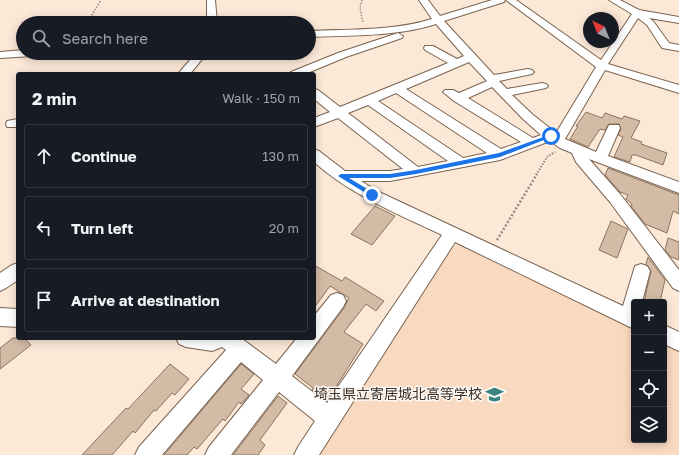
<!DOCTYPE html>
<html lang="en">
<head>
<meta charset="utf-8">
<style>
	:root { --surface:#171b24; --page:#20242c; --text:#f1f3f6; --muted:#9ea1a6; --line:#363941 }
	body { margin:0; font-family:"Golos Text","Noto Sans JP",sans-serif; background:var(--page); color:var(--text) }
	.controls { position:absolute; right:12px; bottom:12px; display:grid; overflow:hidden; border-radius:4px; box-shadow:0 2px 10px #0003 }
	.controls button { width:36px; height:36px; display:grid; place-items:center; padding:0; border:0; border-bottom:1px solid var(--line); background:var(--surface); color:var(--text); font:20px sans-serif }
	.compass { position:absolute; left:583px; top:12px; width:36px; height:36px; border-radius:50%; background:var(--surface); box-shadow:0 2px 10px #0003; rotate:317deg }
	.stop { position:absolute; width:12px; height:12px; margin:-9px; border:3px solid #1a73e8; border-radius:50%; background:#fff }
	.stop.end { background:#1a73e8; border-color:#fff; box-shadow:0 1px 4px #0008 }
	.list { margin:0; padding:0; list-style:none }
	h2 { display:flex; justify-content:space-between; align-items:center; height:52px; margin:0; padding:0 16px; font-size:17px }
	h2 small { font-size:13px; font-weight:400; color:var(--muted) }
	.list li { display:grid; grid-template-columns:26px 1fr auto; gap:12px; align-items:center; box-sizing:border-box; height:64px; margin:0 8px 8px; padding:0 8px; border:1px solid var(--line); border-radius:4px }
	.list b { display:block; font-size:15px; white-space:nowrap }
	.list em { font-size:13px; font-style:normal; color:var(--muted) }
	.icon { flex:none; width:22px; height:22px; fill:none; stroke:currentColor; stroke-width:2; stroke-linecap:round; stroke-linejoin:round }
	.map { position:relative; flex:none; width:679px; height:455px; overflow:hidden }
	.search { position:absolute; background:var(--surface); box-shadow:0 2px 10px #0003; left:16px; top:16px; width:300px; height:44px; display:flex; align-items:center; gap:10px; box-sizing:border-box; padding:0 14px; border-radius:22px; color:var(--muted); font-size:15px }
	.panel { position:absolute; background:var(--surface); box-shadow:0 2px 10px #0003; left:16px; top:72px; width:300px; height:268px; border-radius:4px }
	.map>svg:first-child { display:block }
	.built { fill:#f9dac0 }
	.building { fill:#d3bba6; stroke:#8a7461 }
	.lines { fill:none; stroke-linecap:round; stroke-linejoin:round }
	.minor-casing { stroke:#796351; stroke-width:2 }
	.path-far2 { stroke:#97897c; stroke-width:1.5; stroke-dasharray:1.5 1.5; stroke-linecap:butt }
	.path-far1 { stroke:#97897c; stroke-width:2; stroke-dasharray:1.5 1.5; stroke-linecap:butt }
	.path { stroke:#97897c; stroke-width:2.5; stroke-dasharray:2 2; stroke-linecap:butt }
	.minor { fill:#fff; fill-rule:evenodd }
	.route { fill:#1a73e8 }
	.labels { text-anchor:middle; stroke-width:3; stroke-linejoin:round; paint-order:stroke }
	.near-poi-label { font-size:14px; fill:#382e26; stroke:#fef8f4; text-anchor:end }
</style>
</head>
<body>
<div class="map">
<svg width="679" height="455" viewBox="0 0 679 455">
	<rect width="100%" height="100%" fill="#fce8d7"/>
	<polygon class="built" points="464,244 634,327 634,440 664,440 664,341 679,348 679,455 317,455 453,246"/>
	<g class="building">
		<polygon points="586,112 602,118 605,113 622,119 624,116 640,121 631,138 642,142 641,144 667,153 663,165 636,155 632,155 630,162 614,157 623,137 618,135 621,129 619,124 609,124 605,130 600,129 588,147 570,139 578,126 576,126"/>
		<polygon points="608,168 679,195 679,214 673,211 667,233 645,224 631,206 632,204 626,199 628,195 620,192 605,175"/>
		<polygon points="375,206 395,216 372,245 351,234"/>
		<polygon points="611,221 628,229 617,258 599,250"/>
		<polygon points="668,238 679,242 679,260 671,257 665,250"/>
		<polygon points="648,257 665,280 660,302 644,302 651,271 646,264"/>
		<polygon points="314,265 342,281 345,277 384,301 376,311 366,304 344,332 363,344 327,401 312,390 313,388 295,374 344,308 349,298 330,286 314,308"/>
		<polygon points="13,338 24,338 31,345 0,369 0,348"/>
		<polygon points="170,364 189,379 175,395 172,393 156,411 154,410 135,433 133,431 112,455 82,455 126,408 128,409"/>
		<polygon points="241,364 254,374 241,389 249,395 241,404 239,402 225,421 223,419 197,449 194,447 187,455 164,455"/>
		<polygon points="278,396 287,403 260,440 265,445 258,455 233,455"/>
	</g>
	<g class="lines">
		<defs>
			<g id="minor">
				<polygon points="207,0 215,0 217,23 207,23"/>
				<path d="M419,0H428L440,16L492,0H505L504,2L444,21L494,75L528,69L532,70L534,72L532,74L499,81L507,89L542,83L546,84L548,86L546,88L512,95L532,114L556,133L596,67L506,0H516L601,60L632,14L609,0H620L639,10L679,17V23L649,18L653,21L669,43L679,45V51L662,48L647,25L638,18L608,64L679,85V93L605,70L565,139L596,152L609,125H619L620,128L608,156L679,182V193L589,159L620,194L679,270V291L673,288L610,202L576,162L572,153L560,148L550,141L500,160L390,181H361L377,191L623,306L635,266L641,264L647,266L650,271L642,302H634V329L455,242L319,455H294L298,447L315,421L279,392L231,455H205L209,447L263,380L241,362L162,455H135L139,447L226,350L222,347L212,351L186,347L179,344L176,338H241L276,364L297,338H314V316L331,295L337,293L343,295L346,301L343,307L292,376L327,403L442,235C398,214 351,195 314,162V149L319,151L345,171H390L403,169L338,118L314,127V118L330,112L314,99V89L318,90L340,107L448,63L425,50L424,48L425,46H433L457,59L464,56L436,24C396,37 351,35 309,37V31C350,29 393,31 432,19ZM469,62L487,81L459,93L453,90H445L443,92L454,101L521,142L501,149L406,89ZM492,87L523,119L541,135L533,138L468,98ZM396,93L487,153L463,158L378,101ZM368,105L448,161L418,167L348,113Z"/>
				<polygon points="398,33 403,36 402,38 346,57 305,74 289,74 291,72 338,53"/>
				<polygon points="23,50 23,53 38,53 33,56 0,58 0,52"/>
				<polygon points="196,53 207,53 190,74 178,74"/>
				<polygon points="18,119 18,127 7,127 6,124 7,121"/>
				<polygon points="18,263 18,280 6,288 0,291 0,273 12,265"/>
				<polygon points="0,308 18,309 18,327 0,326"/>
				<polygon points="664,325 679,332 679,351 664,344"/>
			</g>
		</defs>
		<use href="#minor" class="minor-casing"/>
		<g class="path-far2">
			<polyline points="362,0 360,8 363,23"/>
			<polyline points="87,23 101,0"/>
		</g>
		<polyline class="path-far1" points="536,175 547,157 555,152"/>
		<polyline class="path" points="497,240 537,174"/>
		<use href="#minor" class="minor"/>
	</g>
	<polygon class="route" points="549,135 554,136 500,157 416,174 390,178 349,178 374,193 375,195 372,197 338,176 341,174 390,174 416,170 499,153"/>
	<defs>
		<symbol id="school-bare" viewBox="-9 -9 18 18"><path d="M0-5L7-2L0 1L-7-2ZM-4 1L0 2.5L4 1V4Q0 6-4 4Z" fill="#3a827e" stroke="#fef8f4" stroke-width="2.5" paint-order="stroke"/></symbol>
	</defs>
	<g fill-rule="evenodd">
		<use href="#school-bare" x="482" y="382" width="25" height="25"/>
	</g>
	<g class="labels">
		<g class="near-poi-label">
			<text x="482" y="399">埼玉県立寄居城北高等学校</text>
		</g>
	</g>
</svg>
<div class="controls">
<button>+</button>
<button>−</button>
<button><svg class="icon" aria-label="locate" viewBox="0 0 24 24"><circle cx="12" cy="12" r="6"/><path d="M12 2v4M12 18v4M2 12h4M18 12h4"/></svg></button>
<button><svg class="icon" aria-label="layers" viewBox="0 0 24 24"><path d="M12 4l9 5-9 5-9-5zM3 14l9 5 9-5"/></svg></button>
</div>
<svg class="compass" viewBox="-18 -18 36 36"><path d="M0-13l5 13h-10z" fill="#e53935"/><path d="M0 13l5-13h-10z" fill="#9ea1a6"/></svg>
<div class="stop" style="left:551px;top:136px"></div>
<div class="stop end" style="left:372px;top:195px"></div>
<div class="search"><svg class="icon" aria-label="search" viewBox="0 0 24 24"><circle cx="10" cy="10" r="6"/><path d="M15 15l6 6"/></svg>Search here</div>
<section class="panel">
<h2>2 min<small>Walk · 150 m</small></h2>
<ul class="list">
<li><svg class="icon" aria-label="ahead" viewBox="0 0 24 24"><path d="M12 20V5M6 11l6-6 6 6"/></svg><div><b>Continue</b></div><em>130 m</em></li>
<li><svg class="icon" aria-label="left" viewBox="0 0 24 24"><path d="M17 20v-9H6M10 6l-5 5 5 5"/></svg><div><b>Turn left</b></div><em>20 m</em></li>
<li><svg class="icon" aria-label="arrive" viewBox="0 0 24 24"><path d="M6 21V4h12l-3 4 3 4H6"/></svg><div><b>Arrive at destination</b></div></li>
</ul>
</section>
</div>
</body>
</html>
